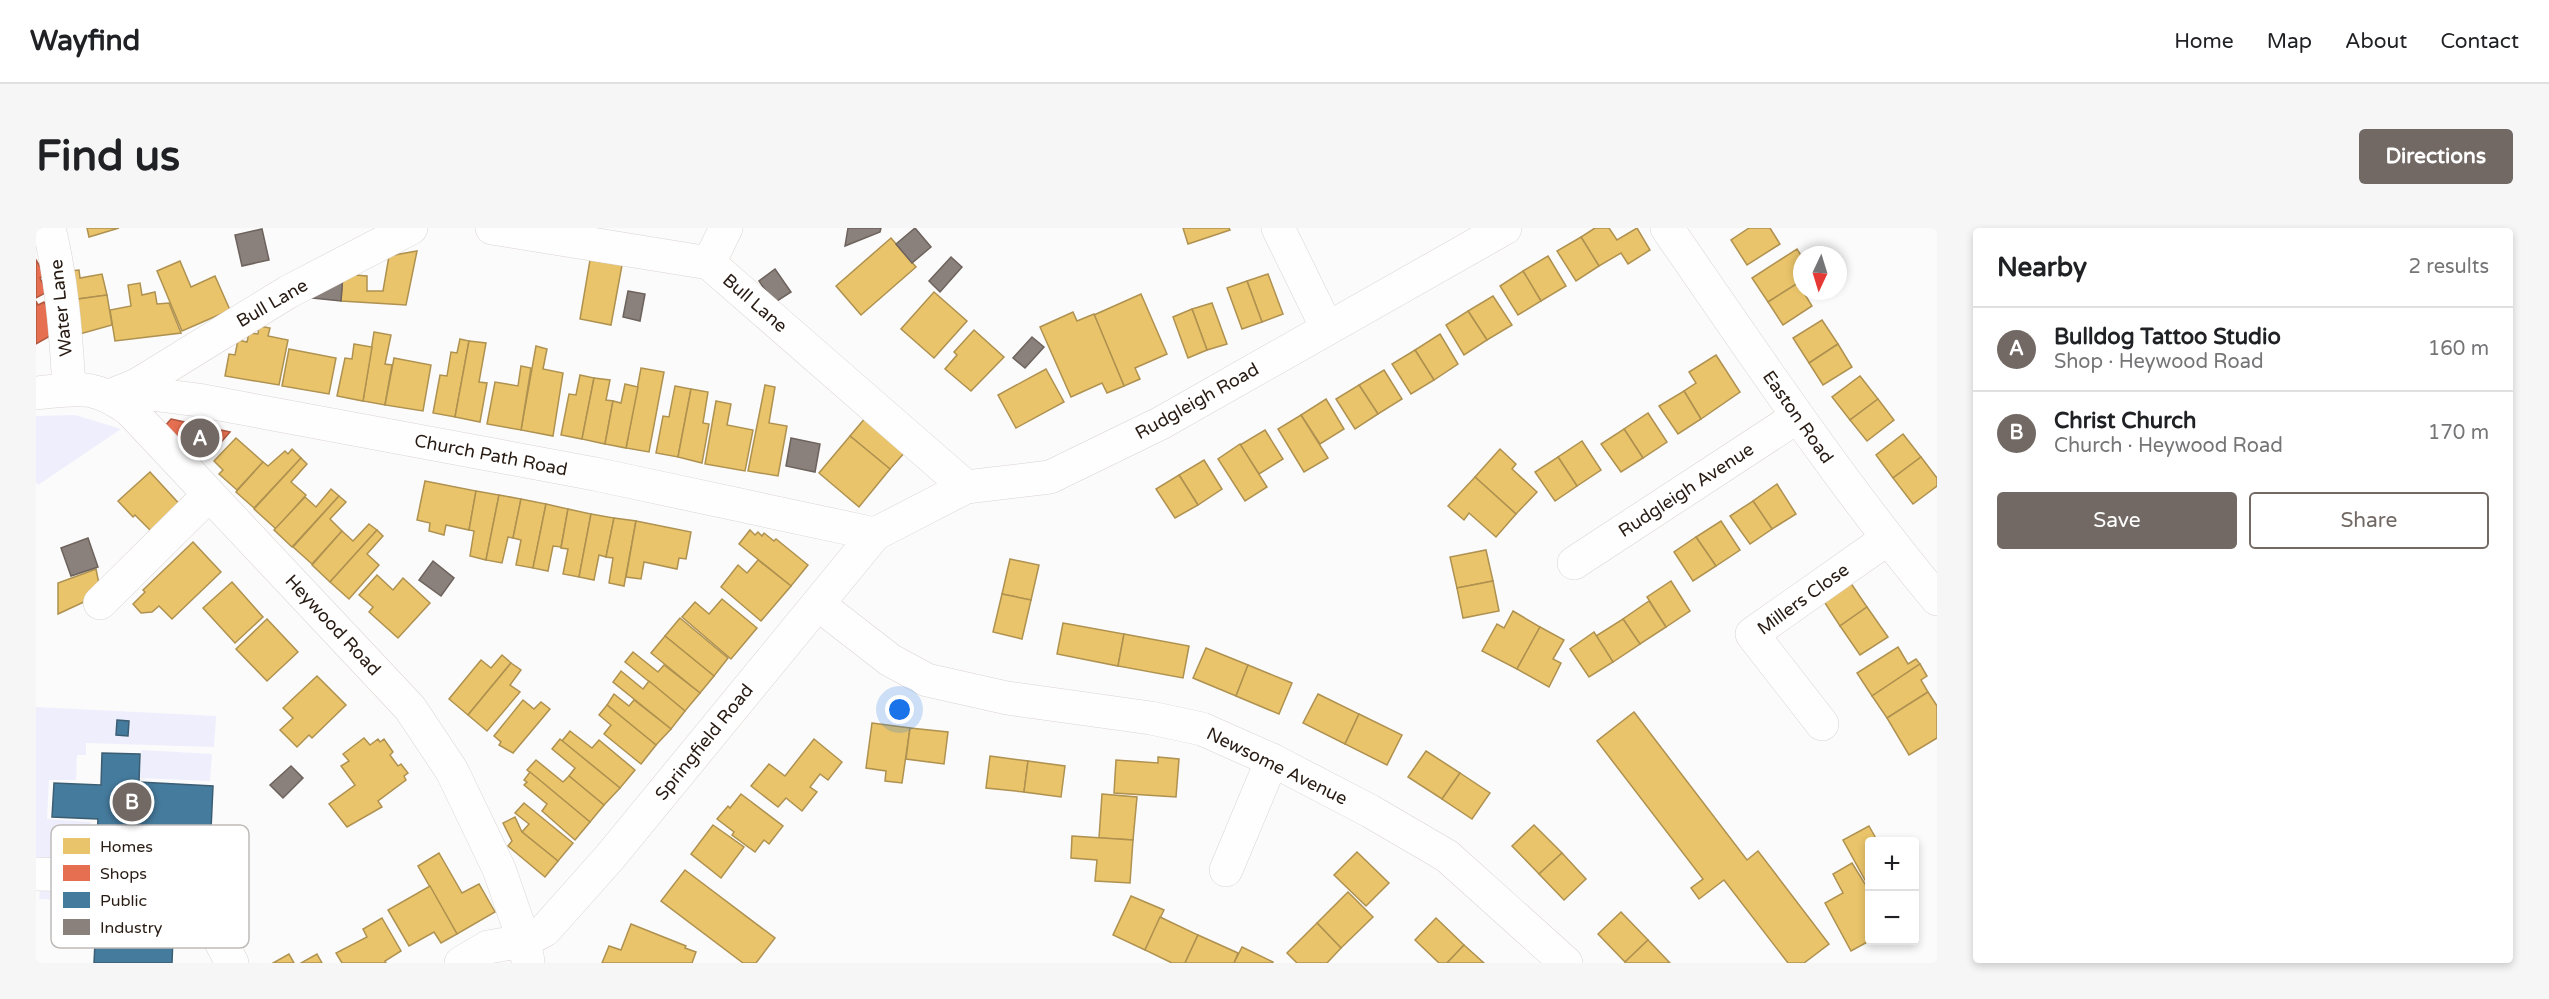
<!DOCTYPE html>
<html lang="en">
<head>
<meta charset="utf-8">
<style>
	:root { --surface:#fff; --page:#f6f6f6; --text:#202124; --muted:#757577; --line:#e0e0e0; --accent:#726964 }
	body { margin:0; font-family:"Varela Round",sans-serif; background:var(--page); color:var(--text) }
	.controls { position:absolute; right:18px; bottom:18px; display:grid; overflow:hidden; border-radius:6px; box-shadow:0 3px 9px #0003 }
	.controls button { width:54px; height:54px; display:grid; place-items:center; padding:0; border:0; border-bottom:2px solid var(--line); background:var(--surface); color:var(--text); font:30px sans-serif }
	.compass { position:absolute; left:1757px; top:18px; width:54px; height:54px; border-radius:50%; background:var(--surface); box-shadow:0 3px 9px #0003; rotate:184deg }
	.you { position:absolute; left:864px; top:482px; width:21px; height:21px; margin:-15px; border:4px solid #fff; border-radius:50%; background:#1a73e8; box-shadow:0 0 0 9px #1a73e833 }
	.badge { display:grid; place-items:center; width:39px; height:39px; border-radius:50%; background:var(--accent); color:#fff; font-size:20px; font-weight:700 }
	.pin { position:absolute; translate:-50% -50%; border:3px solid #fff; box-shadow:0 2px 6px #0006 }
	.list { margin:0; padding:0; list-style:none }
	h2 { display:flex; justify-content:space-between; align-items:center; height:78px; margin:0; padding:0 24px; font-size:26px }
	h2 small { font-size:20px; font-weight:400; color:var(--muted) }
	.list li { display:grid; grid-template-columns:39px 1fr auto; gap:18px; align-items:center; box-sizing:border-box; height:84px; padding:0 24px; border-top:2px solid var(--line) }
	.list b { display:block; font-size:22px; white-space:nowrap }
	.list p { margin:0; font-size:20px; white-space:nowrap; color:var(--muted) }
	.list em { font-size:20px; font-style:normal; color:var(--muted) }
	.actions { display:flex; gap:12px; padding:18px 24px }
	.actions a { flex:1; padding:14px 0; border:2px solid var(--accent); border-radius:6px; text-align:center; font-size:21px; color:var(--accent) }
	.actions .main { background:var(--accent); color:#fff }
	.map { position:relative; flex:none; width:1901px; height:735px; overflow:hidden; border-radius:6px }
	header { display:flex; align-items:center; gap:36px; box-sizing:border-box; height:84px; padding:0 30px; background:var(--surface); border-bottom:2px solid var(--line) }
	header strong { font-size:28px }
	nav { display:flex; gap:33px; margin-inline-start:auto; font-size:21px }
	.intro { display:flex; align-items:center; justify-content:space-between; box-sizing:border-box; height:144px; padding:0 36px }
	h1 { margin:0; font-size:42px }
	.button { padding:15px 27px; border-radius:6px; background:var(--accent); color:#fff; font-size:21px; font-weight:700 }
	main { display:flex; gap:36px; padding:0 36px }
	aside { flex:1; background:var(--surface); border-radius:6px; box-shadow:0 3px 9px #0003 }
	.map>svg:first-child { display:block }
	.green { fill:#efeefc }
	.homes { fill:#e9c46a; stroke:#af9150; stroke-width:1.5 }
	.shops { fill:#e76f51; stroke:#ae563e; stroke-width:1.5 }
	.public { fill:#457b9d; stroke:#3c5e74; stroke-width:1.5 }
	.industry { fill:#8a817c; stroke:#6d625c; stroke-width:1.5 }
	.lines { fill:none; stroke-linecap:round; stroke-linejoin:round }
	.minor-casing { stroke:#dbd4d1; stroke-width:34 }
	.minor { stroke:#fefefe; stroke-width:33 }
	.labels { text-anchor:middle; stroke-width:6; stroke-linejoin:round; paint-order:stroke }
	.street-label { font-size:18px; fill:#281b13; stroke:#fff }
	.key { fill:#fff; stroke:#bebbb8; stroke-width:1.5 }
	.key-label { font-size:16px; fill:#281b13 }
</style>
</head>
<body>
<header>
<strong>Wayfind</strong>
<nav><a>Home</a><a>Map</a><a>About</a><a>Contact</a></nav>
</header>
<div class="intro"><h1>Find us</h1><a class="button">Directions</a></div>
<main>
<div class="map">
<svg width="1901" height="735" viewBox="0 0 1901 735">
	<rect width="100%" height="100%" fill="#fbfbfb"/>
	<g class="green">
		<polygon points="39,187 85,201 2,257 0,254 0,188"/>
		<polygon points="0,479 180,488 178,519 50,515 50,527 41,527 40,552 13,552 11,591 55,594 52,640 0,631"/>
		<polygon points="105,522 176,526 174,553 104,550"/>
		<polygon points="5,653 133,658 160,680 3,671"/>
	</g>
	<g class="homes">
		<polygon points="51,0 83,0 53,9"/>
		<polygon points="1147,0 1193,0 1194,2 1152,16"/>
		<polygon points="1559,0 1573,0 1581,12 1601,0 1614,22 1592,36 1585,25 1563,38 1545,9"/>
		<polygon points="1713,0 1734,0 1744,16 1711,37 1695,12"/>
		<polygon points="1545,9 1563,38 1540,53 1521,23"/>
		<polygon points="855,10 880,39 825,87 800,58"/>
		<polygon points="1761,21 1766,29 1766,49 1760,53 1762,55 1732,74 1716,50"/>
		<polygon points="381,23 370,77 305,73 307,46 331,48 331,63 347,63 353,28"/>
		<polygon points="1512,28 1530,58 1505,73 1487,43"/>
		<polygon points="554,32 586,37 575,97 544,91"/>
		<polygon points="144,33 155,59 179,48 194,82 146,103 121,43"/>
		<polygon points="43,42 44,50 66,46 71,67 35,72 34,43"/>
		<polygon points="1487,43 1505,73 1482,87 1464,58"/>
		<polygon points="1232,46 1247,86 1226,94 1211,53"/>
		<polygon points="1211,53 1226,94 1206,101 1191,60"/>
		<polygon points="104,55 106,67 119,64 121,76 133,75 145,105 79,113 74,82 95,78 92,57"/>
		<polygon points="1762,55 1776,78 1747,97 1732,74"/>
		<polygon points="898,64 931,93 898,130 865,101"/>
		<polygon points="1105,66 1131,126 1099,140 1104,151 1088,158 1058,87"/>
		<polygon points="71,67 76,97 40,107 35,72"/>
		<polygon points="1457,68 1476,97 1451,112 1432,83"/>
		<polygon points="1176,75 1191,116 1171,122 1156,81"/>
		<polygon points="1156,81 1171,122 1152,130 1137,89"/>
		<polygon points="1432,83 1451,112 1428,127 1410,97"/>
		<polygon points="1037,84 1041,93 1058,86 1088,158 1071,165 1066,155 1035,169 1004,99"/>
		<polygon points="1786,92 1802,116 1773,135 1757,110"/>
		<polygon points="223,98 234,100 232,108 252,112 243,157 189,148 193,126 199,127 202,112 211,114 213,105 222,106"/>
		<polygon points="938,102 968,129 935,163 909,141 921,127 918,124"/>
		<polygon points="338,104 355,107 349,136 356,137 349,177 327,173"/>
		<polygon points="1404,106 1422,136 1398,152 1379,122"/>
		<polygon points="424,111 433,113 419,189 397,185 404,147 411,148 415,124 421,125"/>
		<polygon points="433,113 450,115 443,154 451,155 444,194 419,189"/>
		<polygon points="318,116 336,119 327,173 301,168 309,130 316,131"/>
		<polygon points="1802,116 1816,139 1787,157 1773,135"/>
		<polygon points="500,118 511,121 507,141 527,145 517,208 485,202"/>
		<polygon points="253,121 300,130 293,166 246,158"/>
		<polygon points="1379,122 1398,152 1375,166 1356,136"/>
		<polygon points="1680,127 1704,164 1665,191 1648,163 1660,155 1653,144"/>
		<polygon points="358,130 395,137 387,183 349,177"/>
		<polygon points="485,138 495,140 485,202 451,196 459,154 482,158"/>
		<polygon points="605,140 628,144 613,224 590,220"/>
		<polygon points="1010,141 1028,174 980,200 962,167"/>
		<polygon points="1348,142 1366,171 1342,186 1323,157"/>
		<polygon points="544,147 558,150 546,211 525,207 533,166 540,167"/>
		<polygon points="1824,148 1842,171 1814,192 1796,169"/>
		<polygon points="558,150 574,152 570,172 577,173 569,216 546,211"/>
		<polygon points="589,156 602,159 590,220 569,216 577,173 585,175"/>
		<polygon points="729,157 739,159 733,195 751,198 742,248 712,243"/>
		<polygon points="1323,157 1342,186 1319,201 1300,171"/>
		<polygon points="639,158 655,161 642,229 620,225 627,188 633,189"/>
		<polygon points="655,161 672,164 667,195 673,196 666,235 642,229"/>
		<polygon points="1648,163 1665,191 1642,206 1623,178"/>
		<polygon points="1290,171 1308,201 1284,216 1265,187"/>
		<polygon points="1842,171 1858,192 1831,213 1814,192"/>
		<polygon points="680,173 695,176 691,197 717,202 709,243 669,236"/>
		<polygon points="1612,185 1631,214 1607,230 1588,201"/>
		<polygon points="1265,187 1292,230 1268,244 1242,201"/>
		<polygon points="830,189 869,224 854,241 814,208"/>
		<polygon points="1588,201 1607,230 1585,244 1565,216"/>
		<polygon points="1229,202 1247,231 1223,246 1204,217"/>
		<polygon points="1867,206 1885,229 1857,250 1840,227"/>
		<polygon points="814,208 854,241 823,279 783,245"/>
		<polygon points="200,210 227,234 201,262 183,246 187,242 178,233"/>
		<polygon points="1546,213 1565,242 1541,258 1522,229"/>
		<polygon points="1204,216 1231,259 1209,273 1182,231"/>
		<polygon points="256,221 265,230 218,280 200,264 227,234 232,238 249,223 252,226"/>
		<polygon points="1464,221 1480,236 1476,241 1501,264 1480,286 1439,249"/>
		<polygon points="1522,229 1541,258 1519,273 1499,244"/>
		<polygon points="1885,229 1901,250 1901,258 1877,276 1857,250"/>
		<polygon points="265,230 271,236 255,254 270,267 240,301 218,281"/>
		<polygon points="1168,232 1186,261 1162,277 1143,247"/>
		<polygon points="114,244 148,281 119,307 99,287 97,289 82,273"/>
		<polygon points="1143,247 1162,277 1139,290 1120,261"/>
		<polygon points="1439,249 1480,286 1460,309 1433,285 1428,292 1412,278"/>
		<polygon points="389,253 440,263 433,302 410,297 408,307 393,303 394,295 381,292"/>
		<polygon points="1741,256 1760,286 1736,301 1717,273"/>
		<polygon points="295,261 303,268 256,319 238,302 269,269 280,279"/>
		<polygon points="440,263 463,267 450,332 434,328 438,303 433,302"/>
		<polygon points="463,267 485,271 477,310 472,309 466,335 450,332"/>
		<polygon points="303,268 310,274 294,291 306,303 276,336 257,319"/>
		<polygon points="485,271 510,276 497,340 480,337 485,312 477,310"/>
		<polygon points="1717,273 1736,301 1714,316 1694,288"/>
		<polygon points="510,276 532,281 525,319 517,318 512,343 497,340"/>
		<polygon points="532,281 555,286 543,349 527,346 532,321 525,320"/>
		<polygon points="555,286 578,290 570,329 563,327 558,352 543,349"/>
		<polygon points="578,290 600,293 588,358 573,355 577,330 570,329"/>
		<polygon points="600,293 655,304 650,331 643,330 641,341 608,334 605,351 590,349"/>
		<polygon points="1685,293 1704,322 1680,338 1660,309"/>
		<polygon points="333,296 341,302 294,354 276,337 306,303 317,313"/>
		<polygon points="341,302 347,308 331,326 343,337 313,371 294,354"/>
		<polygon points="714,302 719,307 722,304 726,308 728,305 738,313 740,311 772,337 755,358 703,316"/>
		<polygon points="1660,309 1680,338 1657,353 1638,324"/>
		<polygon points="157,314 185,344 136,391 123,378 116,384 105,385 97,376 109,364 107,362"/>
		<polygon points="1450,322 1457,353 1421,360 1414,329"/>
		<polygon points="974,331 1003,337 995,372 966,366"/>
		<polygon points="722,332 755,358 725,393 685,359 702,337 711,345"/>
		<polygon points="60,341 65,366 22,386 22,355"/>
		<polygon points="341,347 357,362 367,350 394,375 362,410 333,384 337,379 323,367"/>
		<polygon points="1812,351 1831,379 1804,398 1785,369"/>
		<polygon points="1457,353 1463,383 1427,390 1421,360"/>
		<polygon points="1635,353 1654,383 1630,399 1611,369"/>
		<polygon points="196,354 227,389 199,415 167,380"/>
		<polygon points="966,366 995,372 986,411 957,404"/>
		<polygon points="686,371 721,400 695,431 646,389 659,374 673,386"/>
		<polygon points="1613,373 1630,399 1604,416 1587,391"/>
		<polygon points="1831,379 1852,409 1824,427 1804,398"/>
		<polygon points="1477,383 1504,399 1481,441 1446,423 1461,396 1468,400"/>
		<polygon points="644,390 692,430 678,448 629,408"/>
		<polygon points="231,391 262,424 231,453 200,421"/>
		<polygon points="1587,391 1604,416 1577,434 1560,408"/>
		<polygon points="1027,395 1088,406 1082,438 1021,426"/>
		<polygon points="1504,399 1528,412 1517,431 1525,435 1513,459 1481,441"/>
		<polygon points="1558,404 1577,434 1553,449 1534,421"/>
		<polygon points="1088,406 1153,418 1147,450 1082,438"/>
		<polygon points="629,408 678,448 664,465 615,425"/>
		<polygon points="1862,419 1872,436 1880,431 1884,436 1836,468 1821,445"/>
		<polygon points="1170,420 1212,437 1200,468 1157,450"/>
		<polygon points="597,424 622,444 628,437 664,465 649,483 589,434"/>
		<polygon points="466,427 475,435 432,487 413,471 445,432 455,440"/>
		<polygon points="475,435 485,442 474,457 484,464 451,503 432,487"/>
		<polygon points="1884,436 1891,448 1885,452 1892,464 1851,490 1836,468"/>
		<polygon points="1212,437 1256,455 1243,486 1200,468"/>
		<polygon points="585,443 607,461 613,453 649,483 635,501 577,454"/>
		<polygon points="281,448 310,477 276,510 273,507 261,519 244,502 257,490 247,480"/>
		<polygon points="1892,464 1901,478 1901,510 1873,527 1851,490"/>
		<polygon points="578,466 593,478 598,472 635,501 620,517 571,477"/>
		<polygon points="1282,466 1323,486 1309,516 1267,495"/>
		<polygon points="487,472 498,481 505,474 514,481 477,525 463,517 465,514 458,508"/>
		<polygon points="571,477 620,517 605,536 568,506 575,497 563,487"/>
		<polygon points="1598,484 1711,632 1722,623 1793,716 1768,735 1752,735 1688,652 1663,671 1655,660 1667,651 1561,513"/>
		<polygon points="1323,486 1366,507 1351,537 1309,516"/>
		<polygon points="836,495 874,500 866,555 849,553 850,543 830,540"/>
		<polygon points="874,500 912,504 908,536 870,531"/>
		<polygon points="534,503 556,520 563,512 599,542 584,560 526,513"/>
		<polygon points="328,510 334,517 342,511 344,514 348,511 357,524 354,527 362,538 365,536 372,545 368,548 370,552 342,573 346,579 311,599 293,576 319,557 305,538 313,533 307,526"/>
		<polygon points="524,511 584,560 568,577 533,548 539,540 516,521"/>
		<polygon points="778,511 806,534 792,552 784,546 774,559 781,564 766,583 750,570 742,579 715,558 733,536 749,548"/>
		<polygon points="1390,523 1424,545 1406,571 1372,549"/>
		<polygon points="954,528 992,533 988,564 950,560"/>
		<polygon points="1122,529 1143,531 1140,569 1078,565 1080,532 1122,535"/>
		<polygon points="500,532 527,554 533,548 568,577 554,594 491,542"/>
		<polygon points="992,533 1029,538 1025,569 988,564"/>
		<polygon points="494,544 554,594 539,612 506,583 511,576 488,557 491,554 488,552"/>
		<polygon points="1424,545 1454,565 1436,591 1406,571"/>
		<polygon points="705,566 747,598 733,616 728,612 719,624 696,607 698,604 681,591 692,578 694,580"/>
		<polygon points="1066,566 1101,569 1097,612 1063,610"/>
		<polygon points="488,575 537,615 522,633 486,604 493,596 479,585"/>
		<polygon points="479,589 486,604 522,633 509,649 472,618 476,613 467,595"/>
		<polygon points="677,597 708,619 685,650 655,626"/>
		<polygon points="1498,597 1526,625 1503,646 1476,618"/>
		<polygon points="1833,598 1842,614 1834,614 1834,650 1829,652 1807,612"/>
		<polygon points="1036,608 1097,612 1094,655 1059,653 1061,632 1035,630"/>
		<polygon points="1321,624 1353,655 1330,678 1298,647"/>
		<polygon points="403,625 426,665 443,656 459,684 421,706 382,638"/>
		<polygon points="1526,625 1550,651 1528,672 1503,646"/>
		<polygon points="1816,635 1834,664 1835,712 1815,723 1789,675 1807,665 1797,646"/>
		<polygon points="649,642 739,710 720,735 707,735 625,673"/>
		<polygon points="394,658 421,706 405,715 398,704 373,718 352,682"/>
		<polygon points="1312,664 1337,689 1305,720 1281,695"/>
		<polygon points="1095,668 1128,682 1109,722 1077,707"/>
		<polygon points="1585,684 1612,712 1589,734 1562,706"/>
		<polygon points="1124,689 1162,707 1149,735 1136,735 1109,722"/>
		<polygon points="346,690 365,723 349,733 350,735 306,735 300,725 331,709 327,701"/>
		<polygon points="1400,690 1428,717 1411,735 1403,735 1379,712"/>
		<polygon points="1281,695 1305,720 1291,735 1261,735 1251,725"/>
		<polygon points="595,696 650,718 649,720 660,724 656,735 566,735 573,718 585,722"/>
		<polygon points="1162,707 1202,725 1198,735 1149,735"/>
		<polygon points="1612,712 1634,735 1590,735 1589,734"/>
		<polygon points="1428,717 1448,735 1411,735"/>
		<polygon points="1206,719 1237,734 1237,735 1198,735"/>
		<polygon points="253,726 258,735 237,735"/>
		<polygon points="281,726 286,735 265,735"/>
	</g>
	<g class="shops">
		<polygon points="0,32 9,47 4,50 11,64 0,70"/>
		<polygon points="0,73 2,77 8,74 18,93 14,108 0,116"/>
		<polygon points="135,191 194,204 181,219 178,216 160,233 128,199"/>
	</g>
	<g class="public">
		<polygon points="81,492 93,493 92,508 80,507"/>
		<polygon points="66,525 104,526 103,554 177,558 175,602 102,598 100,628 60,625 62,591 16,589 18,555 65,557"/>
		<polygon points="60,694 105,696 105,707 137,709 136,735 58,735"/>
	</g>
	<g class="industry">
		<polygon points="812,0 845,0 844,4 809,18"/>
		<polygon points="879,0 895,19 876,35 860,16"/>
		<polygon points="226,1 233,32 206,38 199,7"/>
		<polygon points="915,29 926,39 904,64 893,53"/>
		<polygon points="739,41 755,64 738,75 723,53"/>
		<polygon points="307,46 305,73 266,69"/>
		<polygon points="592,63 609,66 604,93 587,89"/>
		<polygon points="996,109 1008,119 989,140 977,130"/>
		<polygon points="755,210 784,216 779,244 750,238"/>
		<polygon points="52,310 62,339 35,348 25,320"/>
		<polygon points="397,333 418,350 405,368 383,352"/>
		<polygon points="255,538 267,550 247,570 234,557"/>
	</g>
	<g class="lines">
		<defs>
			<g id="minor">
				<path d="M13,0C26,53 30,106 33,161"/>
				<polyline points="456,0 673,35 930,259"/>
				<polyline points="1242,0 1291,100"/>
				<path d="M1631,0C1718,126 1803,253 1901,371"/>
				<polyline points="673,35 690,0"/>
				<polyline points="101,157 252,64 375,0"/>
				<path d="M0,165C43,161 56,155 94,182L374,480L416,543L463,641L488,713L492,733"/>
				<polyline points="73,168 101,157 115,166 162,172 559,246 839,306"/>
				<polyline points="1538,335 1761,189"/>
				<polyline points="64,375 172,268"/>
				<polyline points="782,376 854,432 891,452 971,470 1115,490 1166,501 1236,532 1334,583 1411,628 1530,735"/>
				<polyline points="1786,496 1716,406 1851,311"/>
				<polyline points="1190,642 1236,532"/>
				<polyline points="0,646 133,649 153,653 196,735"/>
				<polyline points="425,735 452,719 488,713 509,702 574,629 839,306 930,259 1014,249 1125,195 1469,0"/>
			</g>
		</defs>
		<use href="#minor" class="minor-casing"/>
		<use href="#minor" class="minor"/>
	</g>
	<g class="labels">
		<g class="street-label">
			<text transform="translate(236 75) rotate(-30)" y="6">Bull Lane</text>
			<text transform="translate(719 75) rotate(41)" y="6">Bull Lane</text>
			<text transform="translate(25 80) rotate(-96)" y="6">Water Lane</text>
			<text transform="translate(1161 173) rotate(-29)" y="6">Rudgleigh Road</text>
			<text transform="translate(1762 189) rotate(55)" y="6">Easton Road</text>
			<text transform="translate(455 227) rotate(11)" y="6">Church Path Road</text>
			<text transform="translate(1650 262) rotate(-33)" y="6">Rudgleigh Avenue</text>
			<text transform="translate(1767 371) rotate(-36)" y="6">Millers Close</text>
			<text transform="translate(297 397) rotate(47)" y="6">Heywood Road</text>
			<text transform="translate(668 514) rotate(-51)" y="6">Springfield Road</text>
			<text transform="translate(1241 538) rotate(26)" y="6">Newsome Avenue</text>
		</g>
	</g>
	<rect x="15" y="597" width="198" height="123" rx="9" class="key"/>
	<rect x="27" y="610" width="27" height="16" fill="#e9c46a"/>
	<rect x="27" y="637" width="27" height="16" fill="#e76f51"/>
	<rect x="27" y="664" width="27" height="16" fill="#457b9d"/>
	<rect x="27" y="691" width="27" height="16" fill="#8a817c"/>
	<g class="key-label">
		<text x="64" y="624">Homes</text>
		<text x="64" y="651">Shops</text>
		<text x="64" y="678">Public</text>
		<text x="64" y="705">Industry</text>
	</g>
</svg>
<div class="controls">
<button>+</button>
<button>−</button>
</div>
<svg class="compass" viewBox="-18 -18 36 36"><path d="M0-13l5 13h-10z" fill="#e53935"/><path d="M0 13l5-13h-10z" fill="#757577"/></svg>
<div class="you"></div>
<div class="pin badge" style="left:164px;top:210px">A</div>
<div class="pin badge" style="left:96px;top:574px">B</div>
</div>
<aside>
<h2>Nearby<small>2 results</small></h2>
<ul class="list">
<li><span class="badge">A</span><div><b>Bulldog Tattoo Studio</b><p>Shop · Heywood Road</p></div><em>160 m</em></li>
<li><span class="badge">B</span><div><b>Christ Church</b><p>Church · Heywood Road</p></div><em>170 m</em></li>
</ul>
<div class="actions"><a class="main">Save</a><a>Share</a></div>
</aside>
</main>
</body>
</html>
